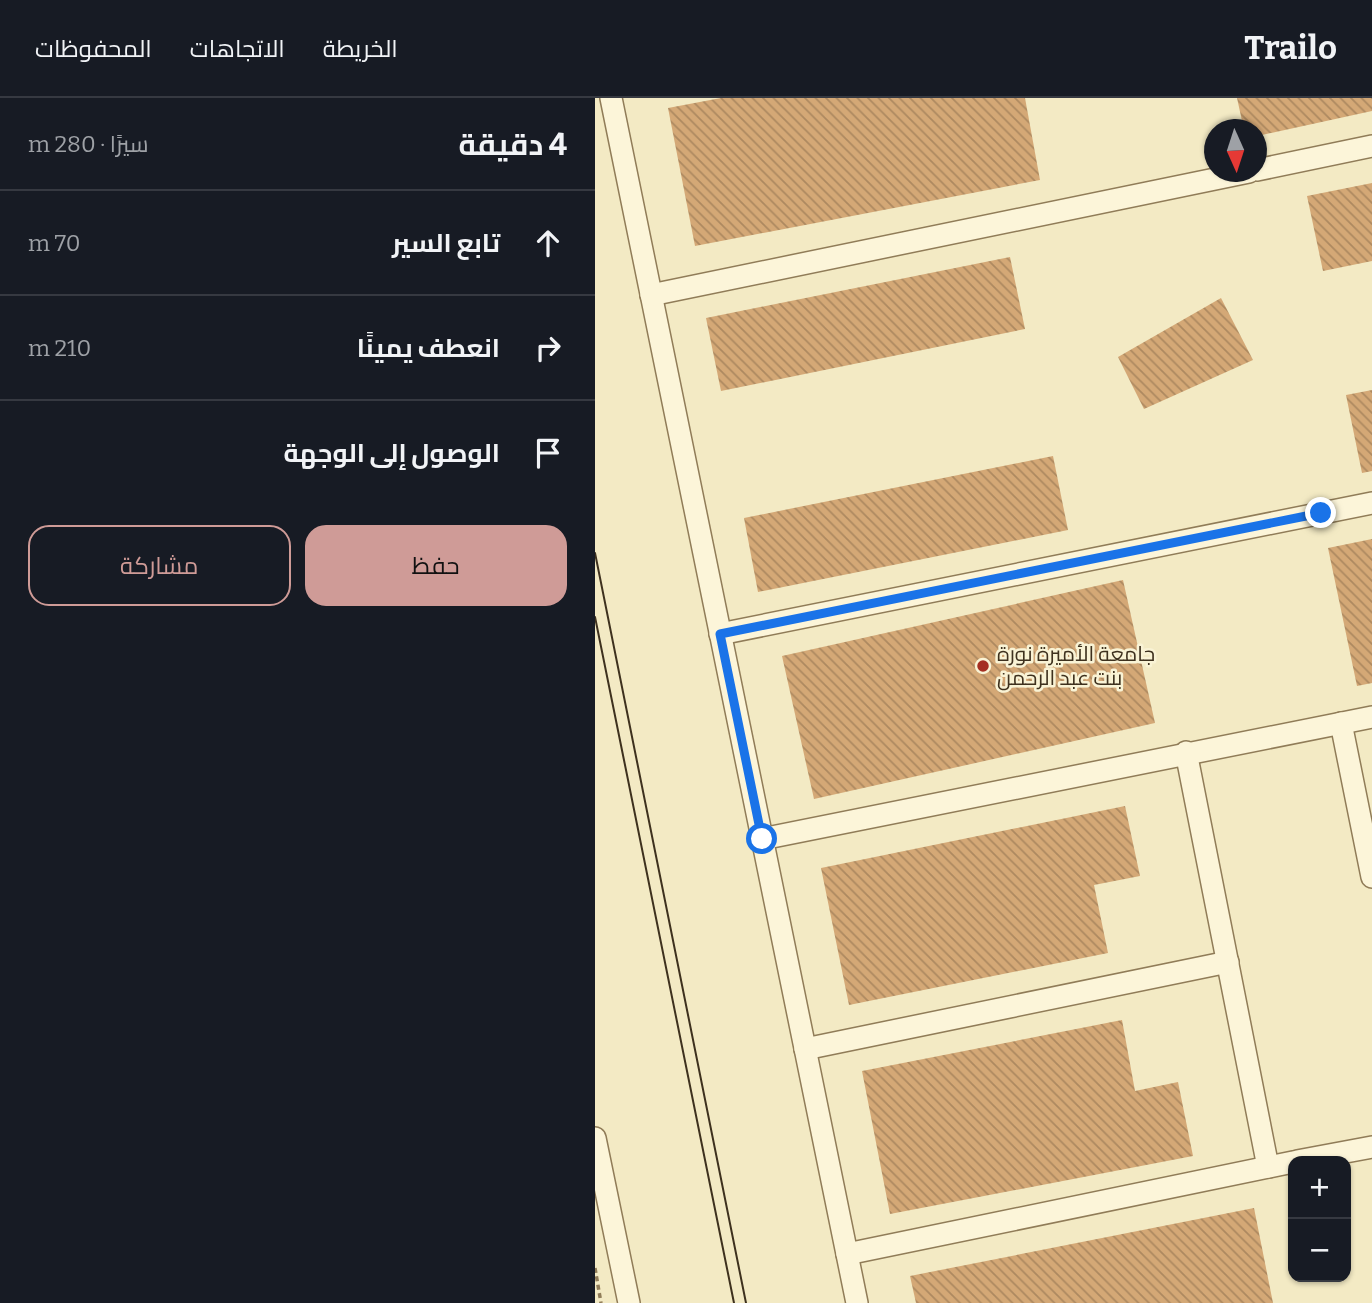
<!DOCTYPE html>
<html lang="ar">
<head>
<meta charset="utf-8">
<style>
	:root { --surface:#171b24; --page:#242831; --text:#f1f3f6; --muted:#9ea1a6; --line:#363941; --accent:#cf9b97 }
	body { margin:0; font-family:Bitter,Cairo,serif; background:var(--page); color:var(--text); direction:rtl }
	.controls { position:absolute; right:21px; bottom:21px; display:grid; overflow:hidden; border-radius:14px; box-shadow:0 2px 5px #0004 }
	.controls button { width:63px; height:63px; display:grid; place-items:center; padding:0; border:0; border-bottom:2px solid var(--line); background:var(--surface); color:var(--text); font:35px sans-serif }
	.compass { position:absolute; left:609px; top:21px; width:63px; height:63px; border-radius:50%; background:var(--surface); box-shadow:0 2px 5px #0004; rotate:177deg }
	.stop { position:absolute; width:21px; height:21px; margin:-16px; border:5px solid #1a73e8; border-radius:50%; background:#fff }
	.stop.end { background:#1a73e8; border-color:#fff; box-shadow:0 2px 7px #0008 }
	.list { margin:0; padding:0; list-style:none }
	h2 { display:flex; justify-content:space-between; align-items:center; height:91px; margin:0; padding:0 28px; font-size:30px }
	h2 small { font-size:23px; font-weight:400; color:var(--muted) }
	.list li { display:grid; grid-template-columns:46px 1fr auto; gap:21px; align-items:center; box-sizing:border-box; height:105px; padding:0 28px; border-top:2px solid var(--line) }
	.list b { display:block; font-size:26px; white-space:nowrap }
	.list em { font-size:23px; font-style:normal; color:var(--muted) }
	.actions { display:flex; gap:14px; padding:21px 28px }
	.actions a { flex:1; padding:16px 0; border:2px solid var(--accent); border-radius:21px; text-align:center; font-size:24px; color:var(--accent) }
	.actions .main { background:var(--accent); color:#111 }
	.icon { flex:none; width:38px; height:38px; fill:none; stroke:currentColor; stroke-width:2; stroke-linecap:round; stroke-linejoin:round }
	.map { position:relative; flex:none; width:777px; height:1205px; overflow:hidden; direction:ltr }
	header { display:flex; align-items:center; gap:42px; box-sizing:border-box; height:98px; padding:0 35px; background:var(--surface); border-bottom:2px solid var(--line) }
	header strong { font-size:33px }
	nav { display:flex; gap:38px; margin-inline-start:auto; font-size:24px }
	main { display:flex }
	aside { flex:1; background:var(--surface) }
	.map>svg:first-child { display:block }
	.building { fill:url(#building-back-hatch) }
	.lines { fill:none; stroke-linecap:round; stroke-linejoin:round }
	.minor-casing { stroke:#907c58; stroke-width:24 }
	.path { stroke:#907c58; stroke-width:3.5; stroke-dasharray:5 3.5; stroke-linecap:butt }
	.minor { stroke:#fcf5d9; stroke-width:21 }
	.tram { stroke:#3e311e; stroke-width:2 }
	.route { stroke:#1a73e8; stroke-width:9 }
	.poi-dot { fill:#a52f22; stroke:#f9f3d5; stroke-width:2.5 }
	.labels { text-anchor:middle; stroke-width:5; stroke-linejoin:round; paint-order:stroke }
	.poi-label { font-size:21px; fill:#3e311e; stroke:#f9f3d5; text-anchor:start }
</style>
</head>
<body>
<header>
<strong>Trailo</strong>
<nav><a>الخريطة</a><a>الاتجاهات</a><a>المحفوظات</a></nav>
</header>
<main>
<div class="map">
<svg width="777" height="1205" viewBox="0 0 777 1205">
	<defs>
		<pattern id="building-back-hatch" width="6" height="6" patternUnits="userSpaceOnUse" patternTransform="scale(1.75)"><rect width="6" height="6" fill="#d4a876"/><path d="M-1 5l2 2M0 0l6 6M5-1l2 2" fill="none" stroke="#ad8960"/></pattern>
	</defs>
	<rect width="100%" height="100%" fill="#f3eac4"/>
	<g class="building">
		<polygon points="126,0 430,0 445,82 100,148 73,10"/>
		<polygon points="642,0 777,0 777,13 662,38 662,32 649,32"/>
		<polygon points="777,85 777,163 728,173 712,98"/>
		<polygon points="415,159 430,231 126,293 111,220"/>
		<polygon points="626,200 658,262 549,311 523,259"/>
		<polygon points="777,292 777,373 767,375 751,297"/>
		<polygon points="458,358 473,432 163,494 149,420"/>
		<polygon points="777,441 777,585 762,588 733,450"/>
		<polygon points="528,482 560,625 219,701 187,558"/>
		<polygon points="530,708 545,778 499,787 513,855 254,907 226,770"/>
		<polygon points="527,922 540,993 583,984 598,1058 295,1116 267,973"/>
		<polygon points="659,1110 678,1205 321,1205 315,1178"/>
	</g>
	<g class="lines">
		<defs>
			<g id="minor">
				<polyline points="16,0 262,1205"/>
				<polyline points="662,72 777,48"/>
				<polyline points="56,197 654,74"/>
				<polyline points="125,536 777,405"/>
				<polyline points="746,625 777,779"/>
				<polyline points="591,654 673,1069"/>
				<polyline points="167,741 777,619"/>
				<polyline points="210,951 633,864"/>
				<polyline points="0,1040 34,1205"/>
				<polyline points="702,1063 777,1049"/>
				<polyline points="252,1156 698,1064"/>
			</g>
		</defs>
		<use href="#minor" class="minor-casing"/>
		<polyline class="path" points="0,1170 6,1205"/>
		<use href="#minor" class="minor"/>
		<g class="tram">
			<polyline points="0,455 151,1205"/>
			<polyline points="0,519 139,1205"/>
		</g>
	</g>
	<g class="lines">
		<polyline class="route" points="167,741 125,536 726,415"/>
	</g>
	<circle class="poi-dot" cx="388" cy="568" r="7"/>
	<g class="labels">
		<g class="poi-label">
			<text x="402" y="563">جامعة الأميرة نورة<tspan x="402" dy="24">بنت عبد الرحمن</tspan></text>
		</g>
	</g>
</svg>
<div class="controls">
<button>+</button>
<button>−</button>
</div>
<svg class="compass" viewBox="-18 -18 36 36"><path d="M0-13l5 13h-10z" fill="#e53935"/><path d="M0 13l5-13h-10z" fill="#9ea1a6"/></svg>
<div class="stop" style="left:167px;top:741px"></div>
<div class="stop end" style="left:726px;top:415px"></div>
</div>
<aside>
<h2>4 دقيقة<small>سيرًا · 280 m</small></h2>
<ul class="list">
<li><svg class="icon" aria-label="ahead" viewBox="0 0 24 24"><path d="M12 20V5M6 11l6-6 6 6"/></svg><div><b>تابع السير</b></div><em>70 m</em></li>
<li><svg class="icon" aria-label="right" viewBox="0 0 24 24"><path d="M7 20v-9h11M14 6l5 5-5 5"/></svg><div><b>انعطف يمينًا</b></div><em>210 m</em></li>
<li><svg class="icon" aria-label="arrive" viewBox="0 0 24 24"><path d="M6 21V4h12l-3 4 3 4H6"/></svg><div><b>الوصول إلى الوجهة</b></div></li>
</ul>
<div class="actions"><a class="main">حفظ</a><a>مشاركة</a></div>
</aside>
</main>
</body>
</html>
